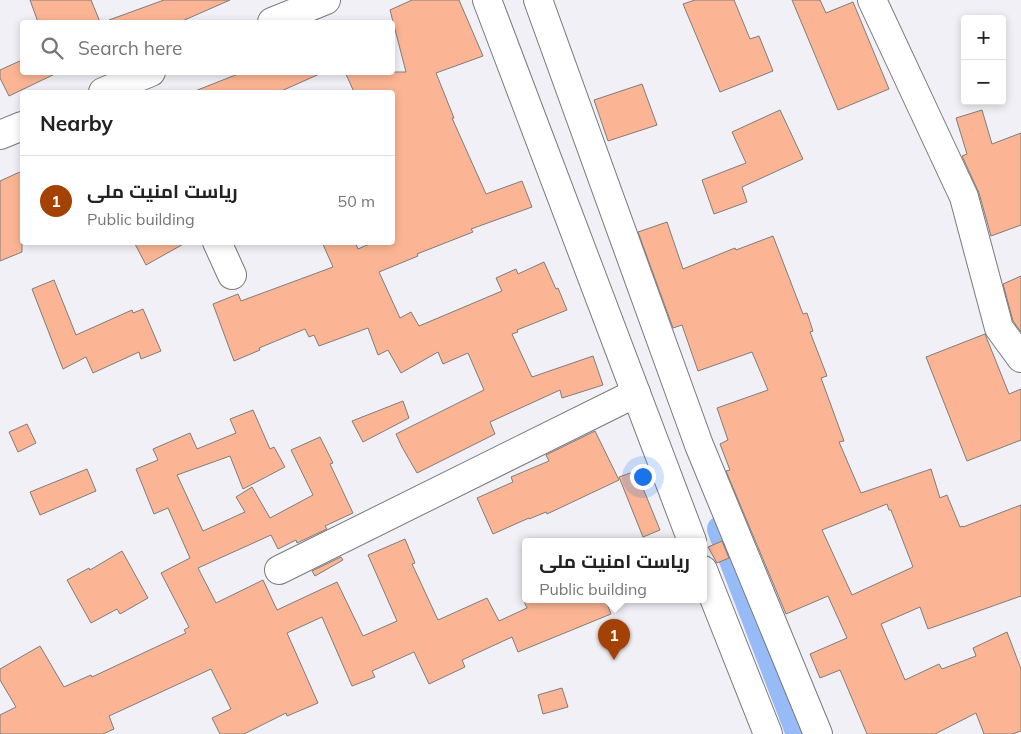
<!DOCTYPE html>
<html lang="en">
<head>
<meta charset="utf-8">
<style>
	:root { --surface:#fff; --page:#f6f6f6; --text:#222; --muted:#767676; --line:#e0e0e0; --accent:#a44104 }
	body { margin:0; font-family:Mulish,Cairo,sans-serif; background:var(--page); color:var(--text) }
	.controls { position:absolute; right:15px; top:15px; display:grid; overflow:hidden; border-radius:5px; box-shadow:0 2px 8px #0003 }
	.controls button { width:45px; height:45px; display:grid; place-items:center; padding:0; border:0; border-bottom:1px solid var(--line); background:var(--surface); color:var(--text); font:25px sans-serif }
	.you { position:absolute; left:642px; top:476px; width:18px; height:18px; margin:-12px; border:4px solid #fff; border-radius:50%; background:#1a73e8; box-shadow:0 0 0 8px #1a73e833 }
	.badge { display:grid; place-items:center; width:32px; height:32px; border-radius:50%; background:var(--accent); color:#fff; font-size:16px; font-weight:700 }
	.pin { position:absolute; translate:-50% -41px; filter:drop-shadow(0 1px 2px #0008) }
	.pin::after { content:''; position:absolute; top:26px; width:18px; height:15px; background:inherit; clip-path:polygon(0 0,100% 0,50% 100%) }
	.popup { position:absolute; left:522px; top:538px; width:185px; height:65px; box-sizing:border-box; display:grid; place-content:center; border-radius:5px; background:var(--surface); filter:drop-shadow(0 1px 4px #0005); font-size:16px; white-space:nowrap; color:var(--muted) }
	.popup b { font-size:19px; color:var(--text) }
	.popup::after { content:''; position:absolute; left:50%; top:100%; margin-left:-10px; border:10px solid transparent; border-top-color:var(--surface) }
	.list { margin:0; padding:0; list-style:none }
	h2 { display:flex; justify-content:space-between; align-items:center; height:65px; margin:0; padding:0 20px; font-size:21px }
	h2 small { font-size:16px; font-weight:400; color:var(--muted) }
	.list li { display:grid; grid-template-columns:32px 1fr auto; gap:15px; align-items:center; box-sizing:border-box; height:90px; padding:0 20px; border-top:1px solid var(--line) }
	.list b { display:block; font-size:19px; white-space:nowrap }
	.list p { margin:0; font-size:16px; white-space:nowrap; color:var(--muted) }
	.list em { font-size:16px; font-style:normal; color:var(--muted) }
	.icon { flex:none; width:28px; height:28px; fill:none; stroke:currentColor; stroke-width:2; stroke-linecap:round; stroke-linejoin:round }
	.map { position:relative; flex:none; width:1021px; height:734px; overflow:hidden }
	.search { position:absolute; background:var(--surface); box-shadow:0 2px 8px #0003; left:20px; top:20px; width:375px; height:55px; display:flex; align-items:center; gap:12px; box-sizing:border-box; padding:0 18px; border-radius:5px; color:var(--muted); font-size:19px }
	.panel { position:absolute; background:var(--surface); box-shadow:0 2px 8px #0003; left:20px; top:90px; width:375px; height:155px; border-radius:5px }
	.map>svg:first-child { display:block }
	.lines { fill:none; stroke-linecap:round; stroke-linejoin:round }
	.canal { stroke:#97bbf6; stroke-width:26 }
	.building { fill:#fbb594; stroke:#817c79; fill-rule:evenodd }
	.minor-casing { stroke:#79797e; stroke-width:30 }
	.minor { stroke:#fff; stroke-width:28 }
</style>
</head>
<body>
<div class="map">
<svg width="1021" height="734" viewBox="0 0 1021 734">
	<rect width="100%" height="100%" fill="#f0f0f6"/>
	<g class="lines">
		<polyline class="canal" points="720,529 799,734"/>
	</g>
	<g class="building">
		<polygon points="30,0 91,0 100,22 38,22"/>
		<polygon points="164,0 230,0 180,22 110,22 109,20"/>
		<polygon points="412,0 459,0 483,56 436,73 454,118 452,118 486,194 522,181 532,207 471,229 473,232 417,254 418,256 379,272 400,318 411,312 419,326 502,291 496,278 516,269 518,274 544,262 556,289 558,288 567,310 517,330 518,332 512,334 532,377 593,356 603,385 562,398 560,390 490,422 495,434 417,473 402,447 396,434 484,390 468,353 443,364 438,352 401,373 388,350 378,355 368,328 319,346 314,335 309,337 305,329 259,348 260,350 234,361 213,304 238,294 241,301 333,267 322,242 355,242 358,249 374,242 392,242 392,92 354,92 345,72 406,72 390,10"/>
		<polygon points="695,0 734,0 750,39 759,36 773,71 720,92 683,4"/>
		<polygon points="792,0 820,0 826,13 853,2 889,89 838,110"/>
		<polygon points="22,60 22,72 59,72 9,96 0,78 0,70"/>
		<polygon points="243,72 324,72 279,92 195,92 195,91"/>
		<polygon points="642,84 657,125 608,141 594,100"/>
		<polygon points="780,110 803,159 742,187 747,202 714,214 702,180 746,163 732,132"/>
		<polygon points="982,110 992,144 1021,133 1021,225 991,236 979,193 962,156 967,154 956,118"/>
		<polygon points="22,171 22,252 0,261 0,181"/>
		<path d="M667,222L683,269L735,248L736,250L773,236L803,314L807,313L813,331L810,332L827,376L821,378L844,441L839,442L861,493L931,469L940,498L947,495L960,527L963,526V527L1021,505V596L928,629L920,607L881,624L905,680L939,664L942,669L976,656L973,648L1007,632L1021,669V731L1012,734H984L976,713L935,734H867L840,670L820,678L810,654L847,638L828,596L786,614L726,471L730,470L720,444L728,440L717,408L768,390L752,352L698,371L682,325L673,328L638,232ZM887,504L889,510H891L913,567L852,595L822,530Z"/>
		<polygon points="134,242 187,242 146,265"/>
		<polygon points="1021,276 1021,332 1013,321 1003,284"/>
		<polygon points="54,280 76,335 132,310 133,313 143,309 161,351 141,359 139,352 93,373 86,357 63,369 32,289"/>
		<polygon points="985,334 1009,394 1021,389 1021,440 967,461 926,357"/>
		<polygon points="403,401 409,418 363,442 352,421"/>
		<polygon points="253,410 270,449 274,447 285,467 243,489 230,456 177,475 203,531 245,512 236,497 252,487 270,518 313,495 291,450 320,437 333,463 330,464 353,513 325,526 327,529 297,543 296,540 278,549 271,535 198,568 216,603 263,580 277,610 337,582 363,636 397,621 368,555 405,539 415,563 412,564 438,620 487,598 499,621 527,608 523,599 605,599 611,614 518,652 512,637 462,660 465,667 429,684 414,652 372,671 375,677 352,686 322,617 287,633 318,703 287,716 286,713 244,734 220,734 212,718 231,709 211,669 109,716 114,729 103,734 0,734 0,715 16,707 0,680 0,669 40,646 64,687 91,675 92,677 186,633 184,630 189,627 161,573 190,558 168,508 154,514 136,469 158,460 153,449 190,433 197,449 236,433 230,419"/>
		<polygon points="27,424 36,443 18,452 9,432"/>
		<polygon points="595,431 619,480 547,514 546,512 529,519 529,518 493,534 477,498 513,482 511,477 549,461 546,455"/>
		<polygon points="87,469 96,491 40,515 30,492"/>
		<polygon points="636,471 660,530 643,537 619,477"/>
		<polygon points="722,541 729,558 717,563 708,547"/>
		<polygon points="122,551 148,598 120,614 117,609 91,623 67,580 89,568 90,570"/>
		<polygon points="341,557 343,560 315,576 312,571"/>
		<polygon points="562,688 568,707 543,714 538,695"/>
	</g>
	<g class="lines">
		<defs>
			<g id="minor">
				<polyline points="487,0 692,541"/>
				<polyline points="538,0 699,445 818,734"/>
				<polyline points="872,0 964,197 999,328 1021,358"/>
				<polyline points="272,22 326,0"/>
				<polyline points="103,92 151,72"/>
				<polyline points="0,135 22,126"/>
				<polyline points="217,242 232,275"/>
				<polyline points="279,570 636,393"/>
				<polyline points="703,570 768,734"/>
			</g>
		</defs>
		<use href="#minor" class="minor-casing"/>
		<use href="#minor" class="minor"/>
	</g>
</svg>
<div class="controls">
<button>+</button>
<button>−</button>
</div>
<div class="you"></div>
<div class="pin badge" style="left:614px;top:660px">1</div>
<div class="popup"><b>ریاست امنیت ملی</b>Public building</div>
<div class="search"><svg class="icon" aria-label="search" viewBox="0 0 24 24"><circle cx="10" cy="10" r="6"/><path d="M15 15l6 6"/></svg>Search here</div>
<section class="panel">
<h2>Nearby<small></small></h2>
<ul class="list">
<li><span class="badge">1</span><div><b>ریاست امنیت ملی</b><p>Public building</p></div><em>50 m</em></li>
</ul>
</section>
</div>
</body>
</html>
